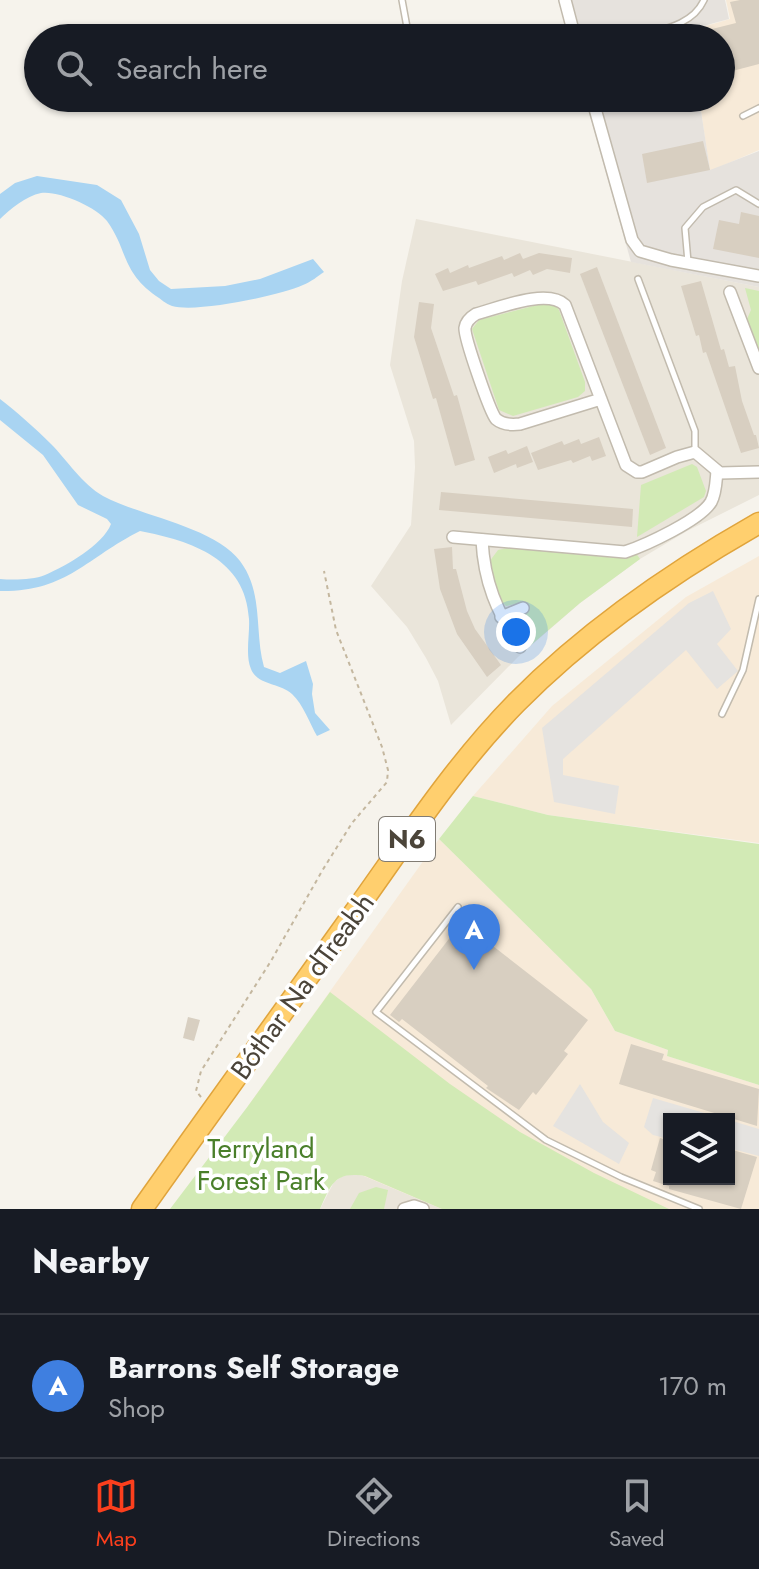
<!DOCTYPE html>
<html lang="en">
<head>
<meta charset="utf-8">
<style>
	:root { --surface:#171b24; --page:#242831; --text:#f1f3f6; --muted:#9ea1a6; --line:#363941; --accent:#fc3f1d }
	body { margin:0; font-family:Jost,sans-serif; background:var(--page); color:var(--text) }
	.controls { position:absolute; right:24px; bottom:24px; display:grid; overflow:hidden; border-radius:0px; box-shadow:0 2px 6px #0004 }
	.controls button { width:72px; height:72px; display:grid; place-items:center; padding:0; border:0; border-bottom:2px solid var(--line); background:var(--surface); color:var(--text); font:40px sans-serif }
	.you { position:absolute; left:516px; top:632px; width:28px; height:28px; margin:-20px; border:6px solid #fff; border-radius:50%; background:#1a73e8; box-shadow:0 0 0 12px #1a73e833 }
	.badge { display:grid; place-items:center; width:52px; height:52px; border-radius:50%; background:var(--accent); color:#fff; font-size:26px; font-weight:700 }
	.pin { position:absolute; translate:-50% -66px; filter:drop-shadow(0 2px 4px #0008) }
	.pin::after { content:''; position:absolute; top:42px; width:28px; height:24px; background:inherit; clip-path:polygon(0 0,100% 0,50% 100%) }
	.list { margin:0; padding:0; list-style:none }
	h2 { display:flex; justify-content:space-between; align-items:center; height:104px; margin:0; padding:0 32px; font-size:34px }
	h2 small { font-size:26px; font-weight:400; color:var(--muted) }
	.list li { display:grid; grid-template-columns:52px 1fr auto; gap:24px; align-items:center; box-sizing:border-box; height:144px; padding:0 32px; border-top:2px solid var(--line) }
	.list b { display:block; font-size:30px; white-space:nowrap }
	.list p { margin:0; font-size:26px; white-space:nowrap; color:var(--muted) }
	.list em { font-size:26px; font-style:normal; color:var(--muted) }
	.icon { flex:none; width:44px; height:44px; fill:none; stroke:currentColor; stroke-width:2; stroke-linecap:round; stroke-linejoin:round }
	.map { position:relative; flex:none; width:759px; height:1209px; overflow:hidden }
	.search { position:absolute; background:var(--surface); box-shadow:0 2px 6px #0004; left:24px; right:24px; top:24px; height:88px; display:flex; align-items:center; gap:20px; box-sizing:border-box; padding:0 28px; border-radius:44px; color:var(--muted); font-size:30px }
	.sheet { height:248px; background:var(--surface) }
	nav { display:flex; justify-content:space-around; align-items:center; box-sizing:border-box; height:112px; border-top:2px solid var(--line); background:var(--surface); font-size:22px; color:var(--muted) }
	nav a { display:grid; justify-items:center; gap:4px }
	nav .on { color:var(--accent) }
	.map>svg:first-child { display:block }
	.residential { fill:#eae5da }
	.commercial { fill:#f7ead8; fill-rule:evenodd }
	.industrial { fill:#e6e2dd }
	.green { fill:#d2eab5 }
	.parking { fill:#e5e3e0 }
	.water { fill:#a9d4f2 }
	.building { fill:#d8cfc1 }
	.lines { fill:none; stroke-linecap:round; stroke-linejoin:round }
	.lane-casing { stroke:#c2bbae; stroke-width:8 }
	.street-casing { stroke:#c2bbae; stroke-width:14 }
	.highway-casing { stroke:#e0a43c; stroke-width:23 }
	.path { stroke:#c4b79f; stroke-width:2; stroke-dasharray:4 4; stroke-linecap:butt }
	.lane { stroke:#fff; stroke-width:5 }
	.street { stroke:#fff; stroke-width:11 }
	.highway { stroke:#ffcf6e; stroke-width:20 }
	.labels { text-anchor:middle; stroke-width:7; stroke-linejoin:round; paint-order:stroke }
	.shield { fill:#fff; stroke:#817c74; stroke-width:2 }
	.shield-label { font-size:26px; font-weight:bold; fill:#4b4439 }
	.street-label { font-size:28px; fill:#4b4439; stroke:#fff }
	.park-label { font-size:28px; fill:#4a7f2a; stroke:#fff }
</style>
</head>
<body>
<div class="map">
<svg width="759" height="1209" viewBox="0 0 759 1209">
	<rect width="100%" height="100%" fill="#f6f3ec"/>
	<g class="residential">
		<polygon points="416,219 759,287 759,495 687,531 640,559 580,603 518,657 451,725 438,681 426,658 407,627 371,586 411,525 415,467 414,441 390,365 402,281"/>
		<polygon points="352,1174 364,1176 442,1209 320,1209 334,1182 343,1176"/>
	</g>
	<g class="commercial">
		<polygon points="726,0 759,0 759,150 710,171 699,98 721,98 721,38 690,38 688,31 730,19"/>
		<polygon points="759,556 759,843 548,815 473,796 552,706 686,597"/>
		<path d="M439,839L591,989L615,1031L668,1050L667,1056L759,1085V1209H442L364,1176L248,1106ZM669,1119H729V1179H669Z"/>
	</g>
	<g class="industrial">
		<polygon points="558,0 725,0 729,19 688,30 689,38 569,38"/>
		<polygon points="585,98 699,98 710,170 759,151 759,287 631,262"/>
	</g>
	<g class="green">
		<polygon points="745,288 759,291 759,350 747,319 751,310"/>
		<polygon points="545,303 556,306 559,310 585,382 585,391 578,397 513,416 499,410 472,329 479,320"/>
		<polygon points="692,464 697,467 706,491 704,497 637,537 641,485"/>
		<polygon points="507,548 617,558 636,553 640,559 580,603 531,645 518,634 514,626 516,618 529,611 525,602 506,606 497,597 489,562 498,550"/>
		<polygon points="473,796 548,815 759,844 759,1085 667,1056 668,1050 615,1031 591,989 439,839"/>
		<path d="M330,992L450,1084L520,1132L594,1173L669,1209H442L365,1176C334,1171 331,1185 320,1209H170L248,1106Z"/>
		<polygon points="376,1187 388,1190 384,1209 350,1209 359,1193"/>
	</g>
	<g class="parking">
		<polygon points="713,591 731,629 717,644 738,671 717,689 686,650 563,759 563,775 619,786 615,814 554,802 542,728 689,603"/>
		<polygon points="580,1084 603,1122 629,1143 619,1164 553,1126"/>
		<polygon points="653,1098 725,1119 669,1119 669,1139 653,1135 644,1127"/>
		<polygon points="729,1120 759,1129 759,1156 729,1148"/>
	</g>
	<g class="water">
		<path d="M37,176L97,185L121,200L139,234L150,270L159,281L171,289L225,286L260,279L313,259L324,272C318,276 311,282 303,285C278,296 197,313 172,306C166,304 161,299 156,296C121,271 128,250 107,221C97,207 57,190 41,193C26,196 10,209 0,219V194L15,183Z"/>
		<path d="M0,399C17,412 35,428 51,444C67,460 82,484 103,496C140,516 215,527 240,561C264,593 254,631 264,667L280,673L306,661L313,684L312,694L315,713L330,730L317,736C310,724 303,704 292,694C280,683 257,685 251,669C245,655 250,634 249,619C246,559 192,541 140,531C86,558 67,592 0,591V579C13,580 33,580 45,575C66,566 103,545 111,524L107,519L78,505L43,455L0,420Z"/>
	</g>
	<g class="building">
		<polygon points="740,0 759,0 759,64 721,74 721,38 693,38 692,34 736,23 730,2"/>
		<polygon points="703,141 710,170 647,183 642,154"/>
		<polygon points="741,212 759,216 759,258 713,249 719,220 739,224"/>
		<polygon points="520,253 523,259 539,253 572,258 570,273 547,269 533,275 530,270 514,277 512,273 478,285 476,281 443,291 435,274 448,268 450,273 468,265 469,268 502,256 504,260"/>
		<polygon points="597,267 666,448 650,455 580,274"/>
		<polygon points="701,281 721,350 724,349 729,367 735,366 742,401 754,435 756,435 759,448 741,453 706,352 703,353 699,335 696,336 681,286"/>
		<polygon points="419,302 434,304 431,328 454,396 457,395 475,460 455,466 436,398 433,399 414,337"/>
		<polygon points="599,437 606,456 592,461 590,456 573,463 571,460 538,470 531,453 562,441 564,445 579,439 581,444"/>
		<polygon points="527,446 533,462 517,468 516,464 494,473 488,457 506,450 508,454"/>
		<polygon points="441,492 633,509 632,527 439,510"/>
		<polygon points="452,547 453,569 456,569 467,611 475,629 501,665 487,677 457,634 440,589 434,549"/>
		<polygon points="462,922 588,1020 564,1051 568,1054 536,1095 533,1092 519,1110 486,1088 488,1086 402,1019 399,1022 390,1015"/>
		<polygon points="188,1017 200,1020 194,1041 183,1038"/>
		<polygon points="631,1044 664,1054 662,1060 759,1089 757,1126 619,1084"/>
		<polygon points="660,1138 669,1141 669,1185 670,1179 729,1179 729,1149 757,1157 741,1209 669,1189 669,1186 653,1181 656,1172 651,1170"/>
	</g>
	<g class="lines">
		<defs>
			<g id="lane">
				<polyline points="402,0 409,38"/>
				<path d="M632,38C658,30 692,27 704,0"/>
				<polyline points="429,98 439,103 472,98"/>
				<polyline points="743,116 759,108"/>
				<polyline points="688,262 685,228 703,207 736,190 759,204"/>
				<polyline points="638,279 695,431 695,451"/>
				<polyline points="722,714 743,670 759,599"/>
				<polyline points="458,907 376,1012 546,1140 621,1177 699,1209"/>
			</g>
			<g id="street">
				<polyline points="565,0 575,38"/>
				<polyline points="592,98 632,240 640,251 671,260 759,276"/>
				<polyline points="730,292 759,368"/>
				<path d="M601,399L520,424C512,425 503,425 496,419C490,412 464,337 465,328C466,321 471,317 476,314C499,308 547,288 565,305L626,465L637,472H642L677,457L695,452L720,473L759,472"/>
				<path d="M453,537L625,552C646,545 700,520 711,502C716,493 716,481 717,471"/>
				<path d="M482,540C484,582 497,612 520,647"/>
				<polyline points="501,617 523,608"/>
				<polyline points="404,1209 414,1206 423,1209"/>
			</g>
			<path id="highway" d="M142,1209C212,1110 283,1012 354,913C405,842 454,766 516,703C587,631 671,573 759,523"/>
		</defs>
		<use href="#lane" class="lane-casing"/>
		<use href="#street" class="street-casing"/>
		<use href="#highway" class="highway-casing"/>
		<polyline class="path" points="201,1097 196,1091 201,1071 271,961 322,871 352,823 387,782 388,770 382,747 336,630 324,571"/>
		<use href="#lane" class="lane"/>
		<use href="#street" class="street"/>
		<use href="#highway" class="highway"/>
	</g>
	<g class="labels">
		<rect class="shield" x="379" y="817" width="56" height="44" rx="6"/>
		<g class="shield-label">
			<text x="407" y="848">N6</text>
		</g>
		<g class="street-label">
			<text transform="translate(302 986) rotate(-54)" y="10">Bóthar Na dTreabh</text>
		</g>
		<g class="park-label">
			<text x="261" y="1158">Terryland<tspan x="261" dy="32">Forest Park</tspan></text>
		</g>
	</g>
</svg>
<div class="controls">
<button><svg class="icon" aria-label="layers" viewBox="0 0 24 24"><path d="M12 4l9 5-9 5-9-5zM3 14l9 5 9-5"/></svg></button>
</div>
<div class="you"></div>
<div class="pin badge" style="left:474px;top:970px;background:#3f7fe0">A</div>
<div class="search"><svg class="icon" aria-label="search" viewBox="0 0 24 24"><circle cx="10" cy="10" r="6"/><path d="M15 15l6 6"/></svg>Search here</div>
</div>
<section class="sheet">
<h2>Nearby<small></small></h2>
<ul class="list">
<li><span class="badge" style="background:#3f7fe0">A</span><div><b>Barrons Self Storage</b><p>Shop</p></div><em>170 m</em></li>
</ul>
</section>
<nav>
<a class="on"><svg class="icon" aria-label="map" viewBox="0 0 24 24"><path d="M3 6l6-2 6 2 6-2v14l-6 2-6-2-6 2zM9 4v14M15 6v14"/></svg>Map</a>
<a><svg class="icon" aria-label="directions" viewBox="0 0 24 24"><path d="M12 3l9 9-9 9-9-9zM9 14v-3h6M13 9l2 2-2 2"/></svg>Directions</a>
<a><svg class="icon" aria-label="saved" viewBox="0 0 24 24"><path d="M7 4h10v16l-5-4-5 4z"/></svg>Saved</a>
</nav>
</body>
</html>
